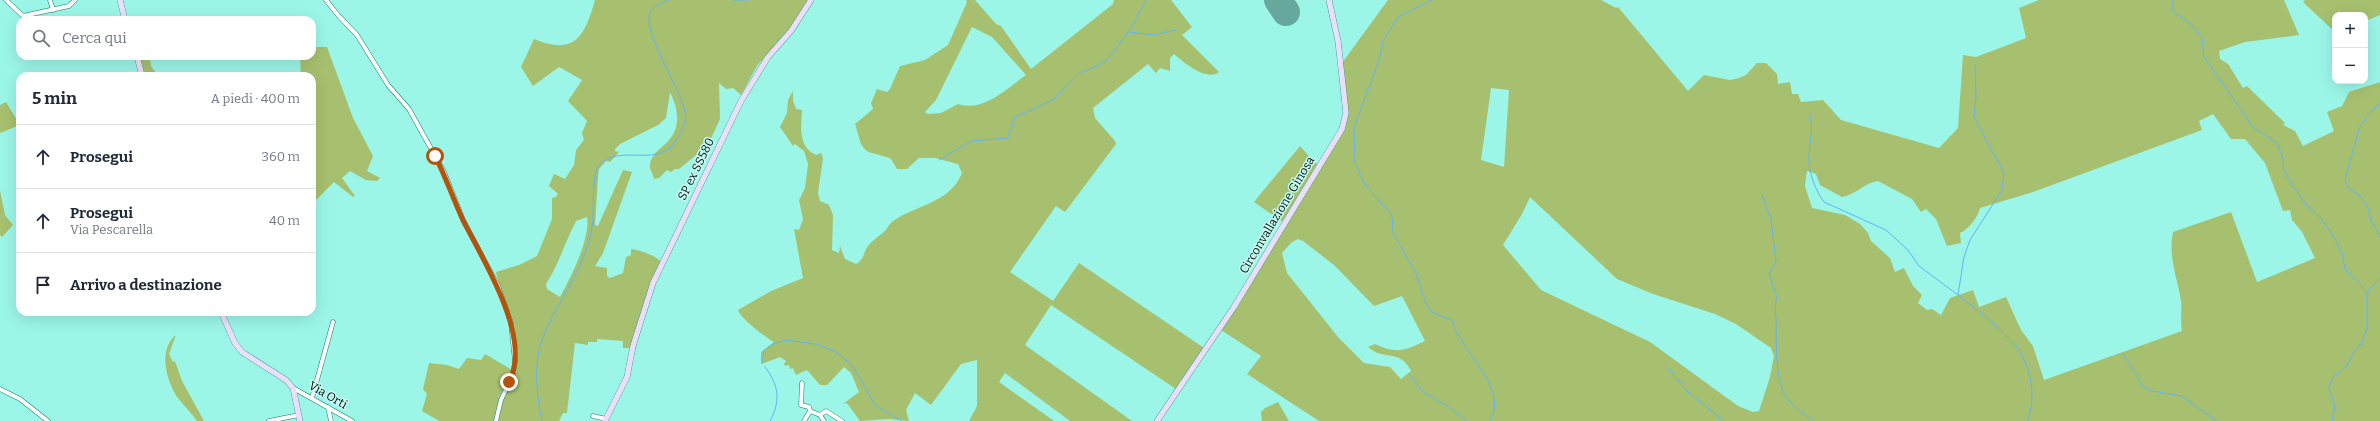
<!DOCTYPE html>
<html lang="it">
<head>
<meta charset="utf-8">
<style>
	:root { --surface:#fff; --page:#f6f6f7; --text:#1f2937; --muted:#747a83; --line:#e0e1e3 }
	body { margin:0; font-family:Bitter,serif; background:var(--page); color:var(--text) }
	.controls { position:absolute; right:12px; top:12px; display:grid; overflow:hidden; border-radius:8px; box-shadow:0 4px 16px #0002 }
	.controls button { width:36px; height:36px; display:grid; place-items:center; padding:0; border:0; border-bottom:1px solid var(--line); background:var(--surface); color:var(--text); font:20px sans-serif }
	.stop { position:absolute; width:12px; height:12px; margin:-9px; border:3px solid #b45309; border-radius:50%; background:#fff }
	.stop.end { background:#b45309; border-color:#fff; box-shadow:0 1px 4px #0008 }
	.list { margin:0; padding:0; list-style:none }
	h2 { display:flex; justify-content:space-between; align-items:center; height:52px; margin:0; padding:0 16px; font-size:17px }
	h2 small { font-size:13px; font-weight:400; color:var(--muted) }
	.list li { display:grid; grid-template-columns:26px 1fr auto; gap:12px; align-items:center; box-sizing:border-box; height:64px; padding:0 16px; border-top:1px solid var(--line) }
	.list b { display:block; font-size:15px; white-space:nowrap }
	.list p { margin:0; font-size:13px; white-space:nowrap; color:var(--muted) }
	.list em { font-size:13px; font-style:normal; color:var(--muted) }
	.icon { flex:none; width:22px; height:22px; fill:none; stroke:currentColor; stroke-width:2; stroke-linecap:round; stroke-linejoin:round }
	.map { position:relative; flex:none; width:2380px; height:421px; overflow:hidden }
	.search { position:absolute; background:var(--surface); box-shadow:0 4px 16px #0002; left:16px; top:16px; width:300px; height:44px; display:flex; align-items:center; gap:10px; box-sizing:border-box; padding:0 14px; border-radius:12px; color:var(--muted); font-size:15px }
	.panel { position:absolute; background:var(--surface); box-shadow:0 4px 16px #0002; left:16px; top:72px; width:300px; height:244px; border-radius:12px }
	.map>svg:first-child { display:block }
	.green { fill:#a6c06f; fill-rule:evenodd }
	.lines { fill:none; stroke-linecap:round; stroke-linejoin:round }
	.stream { stroke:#62b4f2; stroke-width:1 }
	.runway { stroke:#66a89e; stroke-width:28 }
	.street-casing { stroke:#137c71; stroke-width:5 }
	.secondary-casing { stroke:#137c71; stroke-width:6 }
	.street { stroke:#fff; stroke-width:4 }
	.secondary { stroke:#eadff9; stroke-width:5.5 }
	.route { stroke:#b45309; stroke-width:5 }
	.labels { text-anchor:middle; stroke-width:3; stroke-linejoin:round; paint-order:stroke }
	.street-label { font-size:12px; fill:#001310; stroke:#c8fbf2 }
</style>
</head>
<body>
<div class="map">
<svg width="2380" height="421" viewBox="0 0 2380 421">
	<rect width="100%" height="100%" fill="#9bf6e8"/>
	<g class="green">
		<path d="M595,0H810L789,29L757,66L741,95L733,88L726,89L719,83L720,119L705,152L701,151L679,169H675L671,172L667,170L659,178L654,179C653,173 649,170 650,164C652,154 658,151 664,145C682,130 679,110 670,92L666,118L658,125L620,144L615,149V151L619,152L610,162L606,161L599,169L598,177L595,225L598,226L623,170L632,172L603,253L595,266L607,268V276L610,278L623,273L626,257L631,255V249C639,250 658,256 662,263L631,348H623V341L597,339V342H588V345L575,343L567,413H563L559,421H498L503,399L516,373L518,354L514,325L505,307L496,272L519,265L537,256L552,219V198L556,197L558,194L549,186L554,174L565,179L574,165L576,150L584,140L582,133L587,121L568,101L582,80L559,67L533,86L521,67L534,39C575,56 585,36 595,0ZM587,217C591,238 570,279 560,297L547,289L546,284C559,264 565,242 576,221Z"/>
		<path d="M966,0H975L996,24L1001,26L1031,69L1113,4L1114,0H1171L1192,27L1182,35L1219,72C1207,82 1183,62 1174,54L1170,58V71L1160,68L1156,73L1148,64L1093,108L1095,118L1115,141L1116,144L1065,212L1056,206L1010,272L1053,301L1079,263L1204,348L1176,389L1051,305L1025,345L1132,421H1070L1005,373L999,382L1054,421H969L977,406V360L961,364L931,405L915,393L906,410L909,421L889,419L860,421L847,403L843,404L859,392L851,373L844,367L827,385H820L807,370L796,375L793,368L790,369L789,365L785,366L784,364L786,361L780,357L761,364V352L774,342C766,338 740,318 738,310L771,291L803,278L794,229L799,230L803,219L799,200L805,188L808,164L804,151L795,144L793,146L780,127L787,113L788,100L793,91V101L796,109L802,110C801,127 798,147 816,155L821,153L823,158L818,193L820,201L829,205L833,215L832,250L839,253L840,246L845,259L856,264C865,259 863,251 869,245C872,241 879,236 884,232C887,229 889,224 893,221C916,205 950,203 962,173L958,164L935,158H919L907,169H897L891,159C885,156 879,155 872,153C859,150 859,134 855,124L873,109L871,103L877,89L887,92L890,89L900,66L925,60L948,45L967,2ZM972,27L992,37L1026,75C1006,89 984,112 958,104L941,113L928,114L925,112L936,100Z"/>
		<path d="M1388,0H1601L1616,8L1618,7L1688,91L1704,75L1730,80L1739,78L1746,75L1757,63H1766L1777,74L1778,84L1790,82L1792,94H1798L1801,102L1823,100L1841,120L1939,148L1958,128L1963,55L1976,57L2026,38L2019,8L2039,0H2284L2299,35L2245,42L2219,51L2220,59L2228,64L2243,88L2247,86L2285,123L2283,125L2295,131L2303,146L2334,131L2327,112L2342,106L2349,92L2380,82V421H1319L1247,374L1261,356L1221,330L1345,126L1342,63ZM1491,88L1509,90L1504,167L1481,160ZM2213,114L2231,139H2245L2265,163L2283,211L2290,210L2292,220L2302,232L2315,258L2257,282L2231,212L2173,232C2168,257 2177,277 2181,300C2182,311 2180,321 2182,331L2044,380L2033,346L2021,330L2006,297L1979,307L1973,290L1950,298L1941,315L1932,309L1927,310L1918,303L1922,295L1913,286L1904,268L1895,272L1890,258L1871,241L1868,233L1860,224L1845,215L1812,208L1805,186L1807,171L1816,174L1820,185L1842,197C1856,195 1865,182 1878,181L1912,199L1921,212L1926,209L1936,219L1947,246L1961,243L1960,233C1968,230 1978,217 1980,208L2033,192L2202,130L2199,121ZM1530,197L1617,279L1653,294L1715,314L1736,324L1771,348L1774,356L1770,377L1759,411L1753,412L1738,406L1650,342L1541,290L1503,245L1522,214ZM1298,239L1303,241L1334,265L1374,306L1402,296L1425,341C1404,351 1396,354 1375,344L1368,347C1383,361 1400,348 1411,371L1401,379L1390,367L1364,363L1338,337L1287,273L1282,253L1292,242Z"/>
		<polygon points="2305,0 2380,0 2380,15 2365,21 2365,15 2335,15 2335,32 2303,2"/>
		<polygon points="316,47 327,47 353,118 373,156 367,171 380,178 377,181 366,180 350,171 342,178 355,196 353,197 334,182 312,204 312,76 301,76 300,56 312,56 312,49"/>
		<polygon points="138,56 150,56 151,66 158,76 144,76"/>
		<polygon points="6,102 20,125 0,133 0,105"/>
		<polygon points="1300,146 1315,163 1319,164 1283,222 1254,202"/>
		<polygon points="0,190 5,215 13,225 2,237 0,235"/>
		<path d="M176,335L169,354L173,362L175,361L182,381L204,421H197C191,412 183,405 177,397C166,379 158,349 176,335Z"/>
		<polygon points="485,354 512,370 499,398 494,421 439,421 422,411 427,394 423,389 429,363 447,365 459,369 467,358 481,360"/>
		<polygon points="1278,402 1289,421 1262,421 1261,412 1265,408"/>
	</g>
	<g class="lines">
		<g class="stream">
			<polyline points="734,0 749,0"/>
			<path d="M1432,0L1398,17L1384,39L1379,60L1354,128L1355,163L1365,185L1392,215L1393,233L1416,273L1425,301L1431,312L1452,320C1460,351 1510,388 1490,421"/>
			<polyline points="2173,0 2173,11 2193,26 2202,37 2204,57 2253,127 2277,143 2283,158 2284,171 2293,186 2305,203 2320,217 2332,234 2342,253 2345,269 2367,292 2367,329 2361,344 2353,353 2347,366 2332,378 2329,389 2335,406 2332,421"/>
			<polyline points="1129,32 1154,35 1176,30"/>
			<path d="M1975,65L1976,96L1974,117L2004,173L2002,190L1970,240L1964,257L1958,295C1976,309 1996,324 2012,341C2030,360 2038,397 2027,421"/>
			<polyline points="2380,102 2360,126 2345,179 2348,188 2359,195 2368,207 2371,220 2380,238"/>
			<path d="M1810,115C1814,132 1809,141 1809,158C1808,171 1816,192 1824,202L1886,230L1908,250L1919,266L1958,295"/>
			<polyline points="939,160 971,141 1008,138 1015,117 1053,100 1079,73 1098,66 1107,60 1130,30 1146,0"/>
			<path d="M1762,195L1771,219L1776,261L1769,274L1777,297C1774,306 1776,312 1776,321C1777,342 1774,377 1786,397C1792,405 1805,415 1814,421"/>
			<polyline points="2367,292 2380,278"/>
			<polyline points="2123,354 2144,387 2152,391 2181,396 2217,421"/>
			<polyline points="762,362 764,351 773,344 785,340 816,344 836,352 852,365 876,406 902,421"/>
			<polyline points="1666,365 1688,392 1724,421"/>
			<path d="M765,367C779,385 781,401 770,421"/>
			<polyline points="1409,374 1423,392 1449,407 1467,421"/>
			<path d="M542,421C537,396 533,366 542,340C556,302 586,269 592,227C595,212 590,172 601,163C622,145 656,167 674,143C681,134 687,124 685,112C682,92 642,31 650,13C652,7 663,2 669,0"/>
		</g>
		<polyline class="runway" points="1278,0 1286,12"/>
		<defs>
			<g id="street">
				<polyline points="6,0 23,16 69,6 75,0"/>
				<polyline points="50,0 53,10"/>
				<polyline points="326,0 338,15 357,35 388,85 409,109 444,172 463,220 498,286 511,323 515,361 513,375 501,400 496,421"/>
				<polyline points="802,383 801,405 809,407 810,411 820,415 824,421"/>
				<polyline points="293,388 352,421"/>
				<polyline points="0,389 20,399 48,421"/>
				<polyline points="312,398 333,322"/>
				<polyline points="328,407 331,421"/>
				<polyline points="820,415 826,411 842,421"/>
				<polyline points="593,416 606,419"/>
				<polyline points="269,421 299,415"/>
				<polyline points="804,421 810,411"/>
			</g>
			<g id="secondary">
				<polyline points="120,0 125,20"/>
				<polyline points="137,56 142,76"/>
				<polyline points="221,312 235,343 242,352 286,380 293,388 300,421"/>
				<polyline points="605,421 627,377 633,346 653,283 741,101 768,57 791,31 811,0"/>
				<polyline points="1157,421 1234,307 1342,129 1346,113 1338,41 1329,0"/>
			</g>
		</defs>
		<use href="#street" class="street-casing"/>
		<use href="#secondary" class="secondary-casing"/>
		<use href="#street" class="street"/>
		<use href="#secondary" class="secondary"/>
	</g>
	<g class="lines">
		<path class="route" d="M435,156C446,177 453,199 463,220C483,260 533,338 509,382"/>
	</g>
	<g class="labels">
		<g class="street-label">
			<text transform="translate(696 169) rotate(-64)" y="4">SP ex SS580</text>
			<text transform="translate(1277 215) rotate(-59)" y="4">Circonvallazione Ginosa</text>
			<text transform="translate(328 395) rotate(30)" y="4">Via Orti</text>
		</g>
	</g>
</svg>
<div class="controls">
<button>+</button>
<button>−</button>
</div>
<div class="stop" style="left:435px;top:156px"></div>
<div class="stop end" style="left:509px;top:382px"></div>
<div class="search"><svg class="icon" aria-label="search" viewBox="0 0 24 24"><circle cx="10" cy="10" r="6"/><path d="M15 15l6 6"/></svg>Cerca qui</div>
<section class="panel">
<h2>5 min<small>A piedi · 400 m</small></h2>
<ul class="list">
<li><svg class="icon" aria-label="ahead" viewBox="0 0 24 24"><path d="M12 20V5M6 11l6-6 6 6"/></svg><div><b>Prosegui</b></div><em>360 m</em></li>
<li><svg class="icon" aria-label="ahead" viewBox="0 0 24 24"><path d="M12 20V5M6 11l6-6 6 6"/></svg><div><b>Prosegui</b><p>Via Pescarella</p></div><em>40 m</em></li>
<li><svg class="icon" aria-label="arrive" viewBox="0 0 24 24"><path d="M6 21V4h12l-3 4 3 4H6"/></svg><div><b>Arrivo a destinazione</b></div></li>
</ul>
</section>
</div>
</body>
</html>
